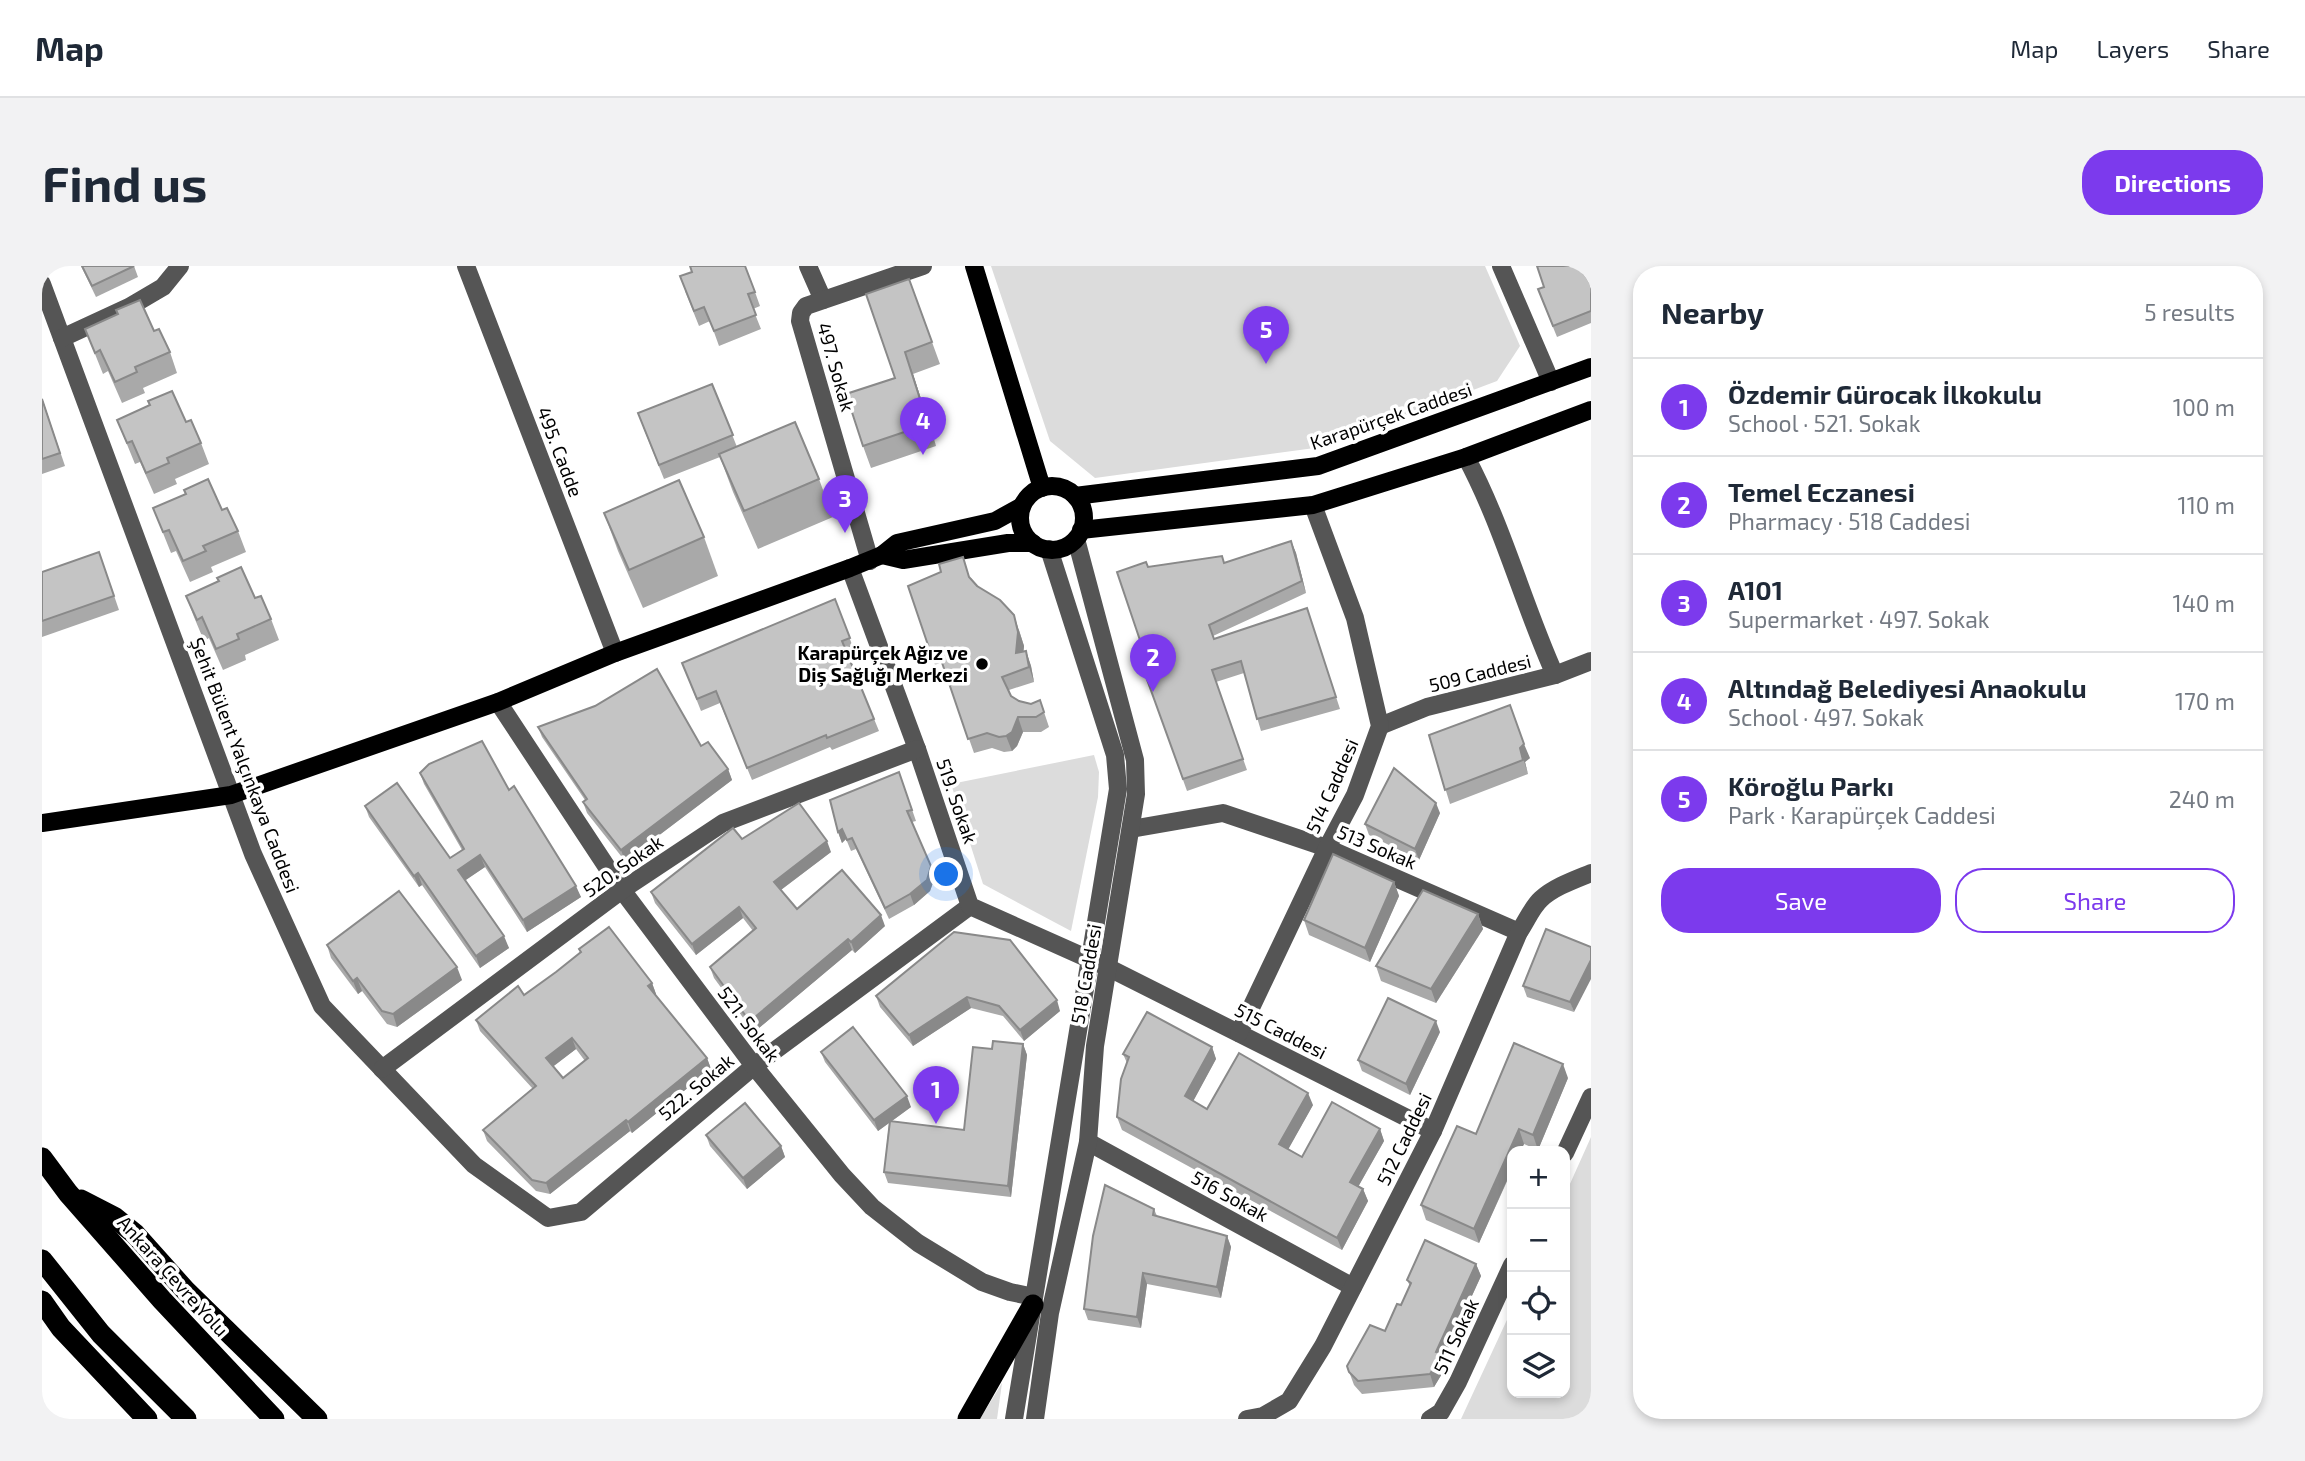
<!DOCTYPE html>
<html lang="en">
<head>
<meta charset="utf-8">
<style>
	:root { --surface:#fff; --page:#f2f2f3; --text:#1f2937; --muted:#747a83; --line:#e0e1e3; --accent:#7c3aed }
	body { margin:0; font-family:"Exo 2",sans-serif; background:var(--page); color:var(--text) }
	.controls { position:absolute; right:21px; bottom:21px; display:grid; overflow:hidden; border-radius:14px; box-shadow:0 4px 10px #0003 }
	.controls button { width:63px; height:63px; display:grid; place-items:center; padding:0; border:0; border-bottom:2px solid var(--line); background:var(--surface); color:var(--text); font:35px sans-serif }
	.you { position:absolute; left:905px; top:609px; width:24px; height:24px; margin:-18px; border:5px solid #fff; border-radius:50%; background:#1a73e8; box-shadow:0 0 0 10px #1a73e833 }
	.badge { display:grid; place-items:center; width:46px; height:46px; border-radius:50%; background:var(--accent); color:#fff; font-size:23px; font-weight:700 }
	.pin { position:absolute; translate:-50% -58px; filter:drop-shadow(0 2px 4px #0008) }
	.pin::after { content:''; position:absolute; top:37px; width:24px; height:21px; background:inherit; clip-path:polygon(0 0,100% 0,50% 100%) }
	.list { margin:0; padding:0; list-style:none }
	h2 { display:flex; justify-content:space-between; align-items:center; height:91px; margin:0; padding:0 28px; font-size:30px }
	h2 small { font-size:23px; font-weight:400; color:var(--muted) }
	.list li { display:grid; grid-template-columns:46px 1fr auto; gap:21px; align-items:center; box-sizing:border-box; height:98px; padding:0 28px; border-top:2px solid var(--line) }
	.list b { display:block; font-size:26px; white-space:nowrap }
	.list p { margin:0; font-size:23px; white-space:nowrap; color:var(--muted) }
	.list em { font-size:23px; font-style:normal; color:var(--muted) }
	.actions { display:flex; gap:14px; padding:21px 28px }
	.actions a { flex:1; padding:16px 0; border:2px solid var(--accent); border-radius:28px; text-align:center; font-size:24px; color:var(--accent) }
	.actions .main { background:var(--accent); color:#fff }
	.icon { flex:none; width:38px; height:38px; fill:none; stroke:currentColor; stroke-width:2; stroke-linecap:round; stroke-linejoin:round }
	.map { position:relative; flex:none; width:1549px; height:1153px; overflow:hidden; border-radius:28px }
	header { display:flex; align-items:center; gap:42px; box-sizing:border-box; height:98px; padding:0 35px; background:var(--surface); border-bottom:2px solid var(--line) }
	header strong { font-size:33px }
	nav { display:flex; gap:38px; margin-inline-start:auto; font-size:24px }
	.intro { display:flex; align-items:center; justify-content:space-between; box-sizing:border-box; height:168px; padding:0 42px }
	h1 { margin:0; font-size:49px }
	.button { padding:18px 32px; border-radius:28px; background:var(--accent); color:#fff; font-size:24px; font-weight:700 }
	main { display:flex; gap:42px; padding:0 42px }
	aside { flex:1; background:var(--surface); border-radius:28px; box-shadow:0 4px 10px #0003 }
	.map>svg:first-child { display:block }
	.green { fill:#dcdcdc }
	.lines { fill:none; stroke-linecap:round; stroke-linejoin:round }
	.minor { stroke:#555; stroke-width:18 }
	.major { stroke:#000; stroke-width:18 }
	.highway { stroke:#000; stroke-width:21 }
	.wall { fill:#a9a9a9; fill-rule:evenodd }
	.shaded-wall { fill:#898989 }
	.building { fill:#c4c4c4; stroke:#898989; stroke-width:2; fill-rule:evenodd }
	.poi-dot { fill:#000; stroke:#fff; stroke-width:2.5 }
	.labels { text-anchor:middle; stroke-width:7; stroke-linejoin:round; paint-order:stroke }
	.street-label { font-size:19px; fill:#000; stroke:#fff }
	.poi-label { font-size:19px; font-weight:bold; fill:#000; stroke:#fff; text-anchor:end }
</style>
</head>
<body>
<header>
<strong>Map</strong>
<nav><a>Map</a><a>Layers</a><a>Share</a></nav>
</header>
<div class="intro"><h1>Find us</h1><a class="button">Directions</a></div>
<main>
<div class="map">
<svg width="1549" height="1153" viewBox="0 0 1549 1153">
	<rect width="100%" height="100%" fill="#fff"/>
	<g class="green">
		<polygon points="949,0 1443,0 1478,80 1455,115 1280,181 1053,212 1008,175"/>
		<polygon points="1052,489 1057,506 1056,531 1029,665 941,618 909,518"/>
		<polygon points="1549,871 1549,1153 1419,1153 1470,1043 1470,1127 1523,1127 1523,929"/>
		<polygon points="960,1117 955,1153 938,1153"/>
	</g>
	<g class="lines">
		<g class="minor">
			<polyline points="424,0 573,387"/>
			<polyline points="766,0 781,34"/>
			<polyline points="1459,0 1509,116"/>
			<polyline points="0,18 211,588 280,740 432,899 506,952 539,946 712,800 928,640"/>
			<polyline points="20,72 87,41 121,21 138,0"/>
			<path d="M1424,191C1461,260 1481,338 1513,409"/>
			<polyline points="828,295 758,55 759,47 764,40 881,0"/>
			<polyline points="808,302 875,483 928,640 1067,702 1391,865"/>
			<polyline points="456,436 580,624 712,800 800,909 830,941 876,977 940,1016 968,1026 992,1031"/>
			<polyline points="1338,460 1385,441 1513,409 1549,395"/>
			<polyline points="1089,563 1181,547 1285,582 1477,666"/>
			<polyline points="1197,767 1285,582 1313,529 1338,460 1313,352 1271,239"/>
			<polyline points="340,803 580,624 681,557 875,483"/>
			<polyline points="1046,876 1311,1021"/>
			<polyline points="1523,887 1549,831"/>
			<polyline points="972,1153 1076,523 1073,489 1007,283"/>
			<polyline points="993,1153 1008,1047 1046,876 1053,780 1094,528 1093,494 1034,273"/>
			<path d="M1205,1153L1221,1150L1247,1135L1281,1080L1391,865L1477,666C1484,656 1490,641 1499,633C1512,621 1532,614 1549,607"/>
			<polyline points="1388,1153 1399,1146 1416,1116 1470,999"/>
		</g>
		<g class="major">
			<polyline points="932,0 1000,222"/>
			<circle cx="1010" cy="252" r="32"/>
			<polyline points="1033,230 1276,200 1549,101"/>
			<polyline points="980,240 953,255 855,277 840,289 861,294 966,277 991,277"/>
			<polyline points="1039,264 1271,239 1424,191 1549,144"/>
			<polyline points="0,557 189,529 456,436 573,387 808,302 840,289"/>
		</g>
		<g class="highway">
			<polyline points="0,892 26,927 120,1034 232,1153"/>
			<polyline points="39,934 72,951 93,968 143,1024 275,1153"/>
			<polyline points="0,994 59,1068 144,1153"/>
			<polyline points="0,1035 19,1062 105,1153"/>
			<polyline points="926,1153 991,1039"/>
		</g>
	</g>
	<g class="wall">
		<polygon points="39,0 92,0 96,11 54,31"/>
		<polygon points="1549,2 1549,57 1515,71 1500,34 1545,4"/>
		<polygon points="867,13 898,98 871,108 894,180 829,202 821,180 853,112"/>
		<polygon points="643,25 713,26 718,40 711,43 719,63 677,80 668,55 657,60"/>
		<polygon points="76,49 112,65 128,86 135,107 101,122 103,127 80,137 66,105 61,108 43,63"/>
		<polygon points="670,118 695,181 777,213 791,251 716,283 691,226 678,191 622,213 601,161"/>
		<polygon points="0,132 23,200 0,208"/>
		<polygon points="75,154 144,156 159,177 167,198 133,213 135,218 112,228 98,196 93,198"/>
		<polygon points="111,242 180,244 196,265 204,286 169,301 171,306 148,316 134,285 129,287"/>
		<polygon points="562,247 662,271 676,310 601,342 576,285"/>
		<polygon points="1249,275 1254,287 1264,327 1171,370 1172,373 1265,342 1298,443 1219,465 1202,407 1174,416 1205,504 1145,525 1098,394 1104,392 1106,301 1183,297"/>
		<polygon points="57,286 77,344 0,371 0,306"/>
		<polygon points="929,312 977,364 982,380 981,386 984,385 989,400 992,416 967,424 969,430 977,435 989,438 998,434 1007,461 999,466 981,466 975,480 970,485 962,486 950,482 932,487 900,396 893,399 866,320"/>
		<polygon points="144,330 213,332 229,353 237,374 203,389 204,394 181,404 167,372 162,375 152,351"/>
		<polygon points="793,333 812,384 805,387 837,465 790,484 788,481 710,514 678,437 659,445 640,397"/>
		<polygon points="496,461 659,480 686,503 690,514 583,595 545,547 541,536 543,534 500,471"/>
		<polygon points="1387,469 1488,492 1483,496 1486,508 1408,538"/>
		<polygon points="857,506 874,555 870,556 893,611 888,625 872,639 847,653 814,583 809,585 804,573 800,577 796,566"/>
		<polygon points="378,507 467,524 539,631 485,666 443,601 423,614 467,682 438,702 380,619 377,621 327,551 323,540 408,592 420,584 382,518"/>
		<polygon points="1398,547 1377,594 1327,569 1323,558"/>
		<polygon points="700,573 789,586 739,624 755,643 843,660 813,687 810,684 717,762 710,764 672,712 668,701 711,665 701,652 654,689 613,637 609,626"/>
		<polygon points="1352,616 1357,630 1328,696 1267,669 1262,654"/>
		<polygon points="1436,648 1441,663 1394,737 1339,715 1334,700"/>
		<polygon points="1504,663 1532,746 1485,731 1481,720"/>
		<polygon points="912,666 1018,745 982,775 961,750 929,742 871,780 838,741 834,730"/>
		<polygon points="285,679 420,714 355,761 345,758 320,725 316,728 289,692"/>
		<path d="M537,683L610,717L614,728L613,729L665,792L669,803L590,867L588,865L508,928L494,925L445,875L441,864L491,823L438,765L434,754L482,729L514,706L538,687ZM534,783L543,795L521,812L511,800Z"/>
		<polygon points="1398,766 1368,829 1320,805 1316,794"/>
		<polygon points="981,778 985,789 969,931 846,917 842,906 847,857 836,865 783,796 779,786 869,841 850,855 922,864 950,783"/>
		<polygon points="1170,781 1174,793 1151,835 1165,843 1271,839 1246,883 1260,891 1338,863 1342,875 1316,921 1321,923 1326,935 1300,984 1080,864 1075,851 1085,797 1081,788"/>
		<polygon points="1526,812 1496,884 1482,878 1437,977 1384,954 1379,939 1434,868"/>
		<polygon points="664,869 739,880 743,891 705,923 668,880"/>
		<polygon points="1112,943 1115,950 1185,970 1189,981 1179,1032 1105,1018 1099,1062 1046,1054 1042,1043"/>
		<polygon points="1434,998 1439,1010 1401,1093 1404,1101 1392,1121 1320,1128 1312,1119 1305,1100 1343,1065 1359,1039 1368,1020 1365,1014"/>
	</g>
	<g class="shaded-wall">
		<polygon points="863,86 871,108 894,180 886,158"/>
		<polygon points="1249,275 1254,287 1264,327 1260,315"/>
		<polygon points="972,349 982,380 980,402 974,387"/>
		<polygon points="984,385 989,400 992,416 987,401"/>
		<polygon points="976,451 981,466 975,480 970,485 964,470"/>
		<polygon points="1482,478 1488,492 1483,496 1486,508 1478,482"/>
		<polygon points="686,503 690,514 583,595 579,584"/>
		<polygon points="1394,537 1398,547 1377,594 1373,583"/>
		<polygon points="800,563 804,573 800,577 796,566"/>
		<polygon points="785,575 789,586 736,626 732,616"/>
		<polygon points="438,589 443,601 421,616 416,604"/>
		<polygon points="889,600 893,611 888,625 872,639 868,628"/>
		<polygon points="376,607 380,619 377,621 372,610"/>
		<polygon points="1352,616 1357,630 1328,696 1323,682"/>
		<polygon points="534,620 539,631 485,666 481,654"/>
		<polygon points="697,641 701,652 654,689 650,678"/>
		<polygon points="1436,648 1441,663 1394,737 1389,723"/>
		<polygon points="839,649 843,660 813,687 809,676"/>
		<polygon points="462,670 467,682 438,702 434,690"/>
		<polygon points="806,673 810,684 717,762 713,751"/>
		<polygon points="1549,694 1549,713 1532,746 1528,736"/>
		<polygon points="415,701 420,714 355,761 351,748"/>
		<polygon points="315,712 320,725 316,728 311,715"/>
		<polygon points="610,717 614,728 610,731 606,720"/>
		<polygon points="925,731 929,742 871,780 867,769"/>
		<polygon points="1015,734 1018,745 982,775 978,764"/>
		<polygon points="1394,755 1398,766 1368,829 1364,818"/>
		<polygon points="530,772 534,783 508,803 504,792"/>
		<polygon points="981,778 985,789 969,931 966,920"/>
		<polygon points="1170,781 1174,793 1147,843 1143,830"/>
		<polygon points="665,792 669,803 590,867 586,856"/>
		<polygon points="1521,798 1526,812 1496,884 1491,869"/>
		<polygon points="1266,827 1271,839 1242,891 1237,878"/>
		<polygon points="865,830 869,841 836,865 832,854"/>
		<polygon points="584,854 588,865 508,928 504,917"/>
		<polygon points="1338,863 1342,875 1312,928 1308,916"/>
		<polygon points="1477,863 1482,878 1478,885 1470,885 1470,903 1437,977 1432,963"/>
		<polygon points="739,880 743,891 705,923 701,912"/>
		<polygon points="1321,923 1326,935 1300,984 1295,972"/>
		<polygon points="1185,970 1189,981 1179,1032 1175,1021"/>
		<polygon points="1434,998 1439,1010 1401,1093 1404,1101 1392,1121 1388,1108 1394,1086"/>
		<polygon points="1101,1007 1105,1018 1099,1062 1095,1051"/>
	</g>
	<g class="building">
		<polygon points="40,0 92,0 50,20"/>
		<polygon points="648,0 703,0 713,26 706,28 714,49 672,65 662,41 652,45 638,10 650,6"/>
		<polygon points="1495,0 1543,0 1545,4 1549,2 1549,45 1511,60 1496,23 1502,21"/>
		<polygon points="867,13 890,76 863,86 886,158 821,180 804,128 853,112 824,28"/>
		<polygon points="98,34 112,65 117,63 128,86 93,101 95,106 73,116 58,84 53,87 43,63 76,48 74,44"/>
		<polygon points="670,118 691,169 617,199 596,147"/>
		<polygon points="130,125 144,156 149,154 159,177 125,192 127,197 104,207 90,175 85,177 75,154 108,139 106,135"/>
		<polygon points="0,133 18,187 0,193"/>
		<polygon points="753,156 777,213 702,245 677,188"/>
		<polygon points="166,213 180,244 185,242 196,265 161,280 164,285 141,295 127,264 121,266 111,242 144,228 142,224"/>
		<polygon points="637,214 662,271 587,304 562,247"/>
		<polygon points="1249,275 1260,315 1167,359 1172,373 1265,342 1294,431 1215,453 1199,395 1170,404 1201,493 1141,513 1098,394 1104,392 1075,306 1104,296 1106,301 1180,290 1182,297"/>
		<polygon points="57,286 72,330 0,355 0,306"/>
		<polygon points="921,291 927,311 935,320 958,334 972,349 976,366 974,387 984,385 987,401 960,411 969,430 977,435 989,438 998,434 1002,446 994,451 976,451 970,466 964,470 957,471 945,467 926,473 895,382 888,385 866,320 899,306 897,298"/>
		<polygon points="199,301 213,332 219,330 229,353 195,368 197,373 174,383 160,351 155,354 144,330 177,315 175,312"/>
		<polygon points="793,333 808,372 800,375 832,453 785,472 784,469 705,502 674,425 655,433 640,397"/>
		<polygon points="615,403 659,480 666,476 686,503 579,584 541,536 545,533 496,461 553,440"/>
		<polygon points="1468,439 1482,478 1478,482 1481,494 1403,524 1387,469"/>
		<polygon points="440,475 467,524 472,520 534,620 481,654 438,589 416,604 462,670 434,690 376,607 372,610 323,540 355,517 408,592 422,583 378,507 387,498"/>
		<polygon points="1352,502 1394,537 1373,583 1323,558"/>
		<polygon points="857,506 870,544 865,545 889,600 885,614 868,628 843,642 810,572 805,574 800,563 796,566 788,534"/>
		<polygon points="757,537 785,575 732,616 755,643 800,604 839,649 809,676 806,673 713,751 706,753 668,701 714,662 697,641 650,678 609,626 691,562 700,573"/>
		<polygon points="1291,588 1352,616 1323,682 1262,654"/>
		<polygon points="1381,624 1436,648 1389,723 1334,700"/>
		<polygon points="357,625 415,701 351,748 340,745 315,712 311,715 285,679"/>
		<path d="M567,661L610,717L606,720L665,792L586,856L584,854L504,917L490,914L441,864L494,820L434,754L476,720L482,729L514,706L539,686L537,683ZM530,772L546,792L521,812L504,792Z"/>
		<polygon points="1504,663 1549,681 1549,694 1528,736 1481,720"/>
		<polygon points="912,666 968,674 1015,734 978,764 957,740 925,731 867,769 834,730"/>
		<polygon points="1346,732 1394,755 1364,818 1316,794"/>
		<polygon points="1105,746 1170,781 1143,830 1165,843 1197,787 1266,827 1237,878 1260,891 1290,836 1338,863 1308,916 1321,923 1295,972 1075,851 1079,813 1087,791 1081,788"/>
		<polygon points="811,761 865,830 832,854 779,786"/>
		<polygon points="951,775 981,778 966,920 842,906 848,855 922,864 931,781 950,783"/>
		<polygon points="1472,777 1521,798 1491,869 1477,863 1432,963 1379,939 1415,860 1434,868"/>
		<polygon points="703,837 739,880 701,912 664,869"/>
		<polygon points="1063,919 1112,943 1111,949 1185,970 1175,1021 1101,1007 1095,1051 1042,1043 1051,970"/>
		<polygon points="1383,974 1434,998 1394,1086 1400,1088 1388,1108 1316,1115 1307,1106 1305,1100 1328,1059 1343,1065 1355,1038 1359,1039 1369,1017 1365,1014"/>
	</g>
	<circle class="poi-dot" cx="940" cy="398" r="7"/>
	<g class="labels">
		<g class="street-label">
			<text transform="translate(794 101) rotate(74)" y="7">497. Sokak</text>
			<text transform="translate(1349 150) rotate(-19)" y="7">Karapürçek Caddesi</text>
			<text transform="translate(518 186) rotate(69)" y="7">495. Cadde</text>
			<text transform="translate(1438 407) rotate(-14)" y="7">509 Caddesi</text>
			<text transform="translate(203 499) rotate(69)" y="7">Şehit Bülent Yalçınkaya Caddesi</text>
			<text transform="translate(1290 520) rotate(-66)" y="7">514 Caddesi</text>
			<text transform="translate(915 535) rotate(71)" y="7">519. Sokak</text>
			<text transform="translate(1335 581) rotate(23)" y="7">513 Sokak</text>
			<text transform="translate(581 600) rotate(-35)" y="7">520. Sokak</text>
			<text transform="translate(1044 708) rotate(-80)" y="7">518 Caddesi</text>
			<text transform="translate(707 758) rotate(53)" y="7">521. Sokak</text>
			<text transform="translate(1239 765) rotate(27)" y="7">515 Caddesi</text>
			<text transform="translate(654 821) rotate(-40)" y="7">522. Sokak</text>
			<text transform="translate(1362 873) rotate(-64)" y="7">512 Caddesi</text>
			<text transform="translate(1188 930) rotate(29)" y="7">516 Sokak</text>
			<text transform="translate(131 1010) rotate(48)" y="7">Ankara Çevre Yolu</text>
			<text transform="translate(1414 1070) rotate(-65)" y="7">511 Sokak</text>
		</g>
		<g class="poi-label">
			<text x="926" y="394">Karapürçek Ağız ve<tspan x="926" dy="22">Diş Sağlığı Merkezi</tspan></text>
		</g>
	</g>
</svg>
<div class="controls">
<button>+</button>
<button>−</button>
<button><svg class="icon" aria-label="locate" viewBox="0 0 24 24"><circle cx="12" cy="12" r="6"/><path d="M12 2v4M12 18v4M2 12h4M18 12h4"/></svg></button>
<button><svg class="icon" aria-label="layers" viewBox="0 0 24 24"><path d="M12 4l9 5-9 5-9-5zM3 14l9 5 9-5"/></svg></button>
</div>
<div class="you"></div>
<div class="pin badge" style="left:894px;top:858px">1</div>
<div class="pin badge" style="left:1111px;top:426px">2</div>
<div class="pin badge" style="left:803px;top:267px">3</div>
<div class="pin badge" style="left:881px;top:189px">4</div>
<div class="pin badge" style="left:1224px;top:98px">5</div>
</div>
<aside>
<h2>Nearby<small>5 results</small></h2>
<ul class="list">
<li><span class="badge">1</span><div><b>Özdemir Gürocak İlkokulu</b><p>School · 521. Sokak</p></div><em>100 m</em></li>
<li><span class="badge">2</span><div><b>Temel Eczanesi</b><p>Pharmacy · 518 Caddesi</p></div><em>110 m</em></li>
<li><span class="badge">3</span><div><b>A101</b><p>Supermarket · 497. Sokak</p></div><em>140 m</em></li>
<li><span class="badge">4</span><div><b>Altındağ Belediyesi Anaokulu</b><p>School · 497. Sokak</p></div><em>170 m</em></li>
<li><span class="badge">5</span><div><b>Köroğlu Parkı</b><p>Park · Karapürçek Caddesi</p></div><em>240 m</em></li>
</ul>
<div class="actions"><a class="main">Save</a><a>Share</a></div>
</aside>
</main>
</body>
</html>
